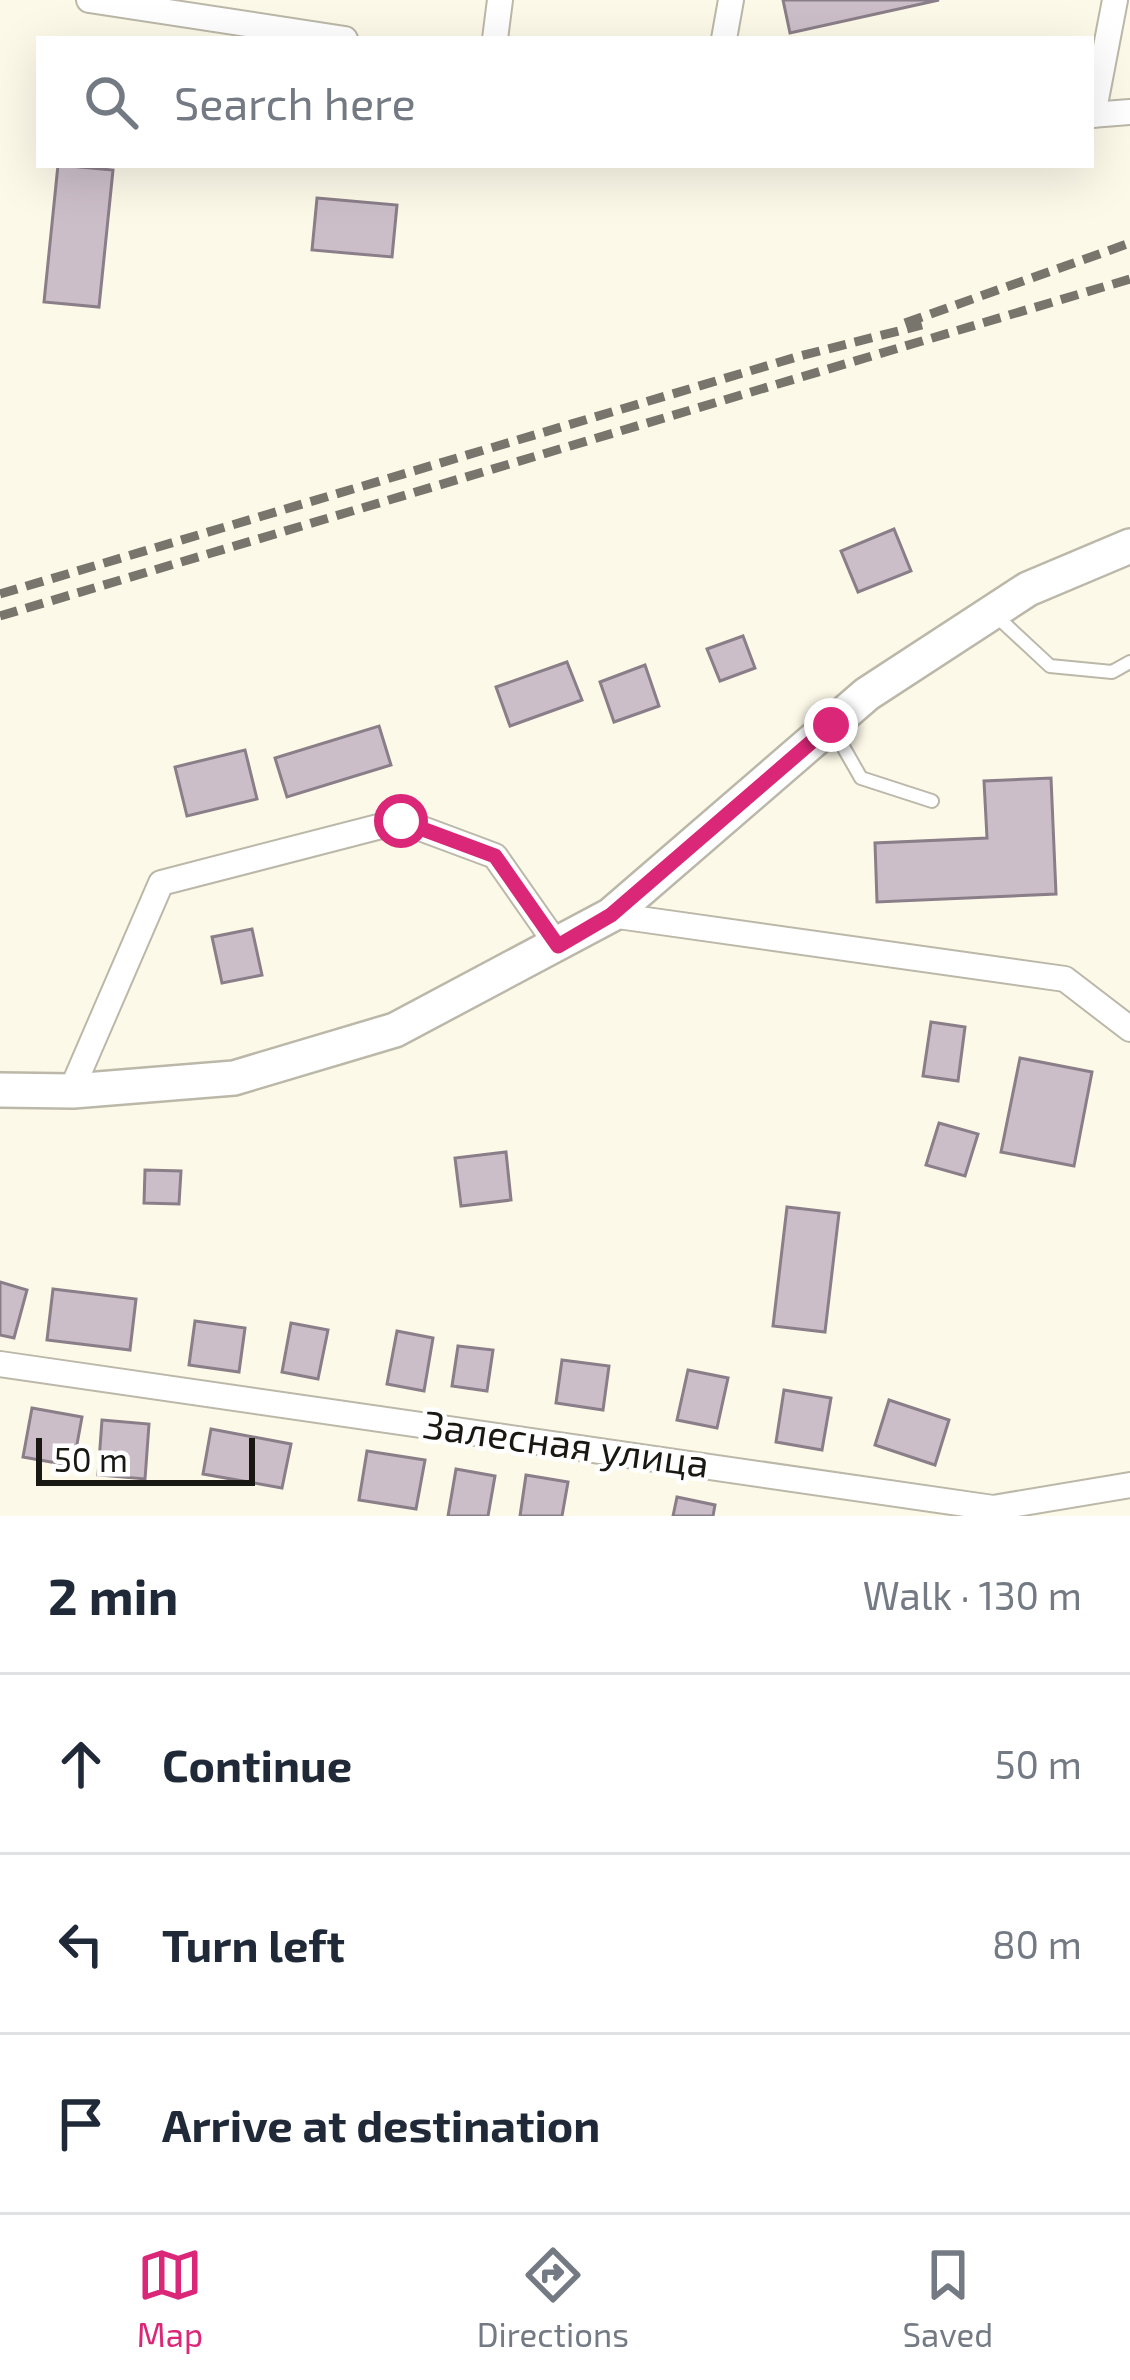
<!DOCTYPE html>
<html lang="en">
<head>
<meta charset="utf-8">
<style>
	:root { --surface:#fff; --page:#f6f6f7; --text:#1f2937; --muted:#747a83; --line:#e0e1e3; --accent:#db2777 }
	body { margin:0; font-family:"Exo 2",sans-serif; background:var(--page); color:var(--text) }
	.scale { position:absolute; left:36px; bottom:30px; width:219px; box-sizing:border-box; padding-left:12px; border:6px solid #1a1813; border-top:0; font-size:33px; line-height:42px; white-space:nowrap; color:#1a1813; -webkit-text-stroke:9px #fff; paint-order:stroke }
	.stop { position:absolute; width:36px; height:36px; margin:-27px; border:9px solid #db2777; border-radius:50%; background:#fff }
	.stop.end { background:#db2777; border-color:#fff; box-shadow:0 3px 12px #0008 }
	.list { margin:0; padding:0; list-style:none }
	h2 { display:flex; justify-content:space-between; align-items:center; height:156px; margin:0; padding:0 48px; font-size:51px }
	h2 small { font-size:39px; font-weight:400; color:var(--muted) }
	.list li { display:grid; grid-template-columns:78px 1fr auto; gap:36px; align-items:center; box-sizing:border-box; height:180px; padding:0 48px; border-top:3px solid var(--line) }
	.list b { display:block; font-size:45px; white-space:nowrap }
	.list em { font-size:39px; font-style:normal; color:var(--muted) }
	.icon { flex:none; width:66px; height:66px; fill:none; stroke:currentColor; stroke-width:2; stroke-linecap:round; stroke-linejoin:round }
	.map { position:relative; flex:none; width:1130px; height:1516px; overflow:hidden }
	.search { position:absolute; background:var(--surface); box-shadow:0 12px 48px #0002; left:36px; right:36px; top:36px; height:132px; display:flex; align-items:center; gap:30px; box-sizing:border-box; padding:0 42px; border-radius:0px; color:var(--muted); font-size:45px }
	.sheet { height:696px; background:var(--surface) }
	nav { display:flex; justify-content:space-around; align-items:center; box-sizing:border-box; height:168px; border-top:3px solid var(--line); background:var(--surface); font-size:33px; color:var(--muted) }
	nav a { display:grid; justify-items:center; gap:6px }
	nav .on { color:var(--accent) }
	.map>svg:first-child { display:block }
	.building { fill:#cbbec9; stroke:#8a7e88; stroke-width:3 }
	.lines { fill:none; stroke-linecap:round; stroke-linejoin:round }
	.lane-casing { stroke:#bbb8a9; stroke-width:16 }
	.street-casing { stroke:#bbb8a9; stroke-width:28 }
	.secondary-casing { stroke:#bbb8a9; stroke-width:38 }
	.lane { stroke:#fff; stroke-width:12 }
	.street { stroke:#fff; stroke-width:24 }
	.secondary { stroke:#fff; stroke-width:33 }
	.rail { stroke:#78756c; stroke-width:9; stroke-dasharray:18 9; stroke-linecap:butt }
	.route { stroke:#db2777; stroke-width:15 }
	.labels { text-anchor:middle; stroke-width:9; stroke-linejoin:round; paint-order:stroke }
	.street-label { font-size:39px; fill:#1a1813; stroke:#fff }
</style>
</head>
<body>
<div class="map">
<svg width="1130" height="1516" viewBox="0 0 1130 1516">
	<rect width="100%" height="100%" fill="#fcf9e9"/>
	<g class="building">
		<polygon points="783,0 939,0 790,33"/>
		<polygon points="58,165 113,170 99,307 44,302"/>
		<polygon points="317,198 397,205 392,257 312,250"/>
		<polygon points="894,529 911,571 858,592 841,551"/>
		<polygon points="743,636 755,668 720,681 707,649"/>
		<polygon points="567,662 582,700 510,726 496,687"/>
		<polygon points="645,665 659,706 614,722 600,682"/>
		<polygon points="379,726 391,765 287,797 275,758"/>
		<polygon points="245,750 257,799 187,816 175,767"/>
		<polygon points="1051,778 1056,894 877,902 875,843 987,838 984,781"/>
		<polygon points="252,929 262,975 222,983 212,937"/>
		<polygon points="931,1022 965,1027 958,1081 923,1076"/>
		<polygon points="1020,1058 1092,1072 1074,1166 1001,1152"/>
		<polygon points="939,1123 978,1134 965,1176 926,1165"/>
		<polygon points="506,1152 511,1200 461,1206 455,1158"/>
		<polygon points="145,1170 181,1171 179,1204 144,1203"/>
		<polygon points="787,1207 839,1213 825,1332 773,1326"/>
		<polygon points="0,1282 27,1290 14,1338 0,1335"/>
		<polygon points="53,1289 136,1299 130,1350 47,1340"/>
		<polygon points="195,1321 245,1328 239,1372 189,1365"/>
		<polygon points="291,1323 328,1330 318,1379 282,1372"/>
		<polygon points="397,1331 433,1338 424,1391 387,1384"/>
		<polygon points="458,1346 493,1350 487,1391 452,1386"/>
		<polygon points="562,1360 609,1366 603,1410 556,1403"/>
		<polygon points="688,1370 728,1378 717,1428 677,1420"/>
		<polygon points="784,1390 831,1398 822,1450 776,1442"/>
		<polygon points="889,1400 949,1420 935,1465 875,1445"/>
		<polygon points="32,1408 82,1417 73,1466 23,1457"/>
		<polygon points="102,1420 149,1424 145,1479 98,1475"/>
		<polygon points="211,1429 291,1444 282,1488 203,1474"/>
		<polygon points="367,1451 425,1460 416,1509 359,1500"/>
		<polygon points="456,1469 495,1476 488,1516 448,1516"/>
		<polygon points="526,1475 568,1482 562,1516 520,1516"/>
		<polygon points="677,1497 715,1505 713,1516 673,1516"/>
	</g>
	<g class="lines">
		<defs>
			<g id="lane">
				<polyline points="993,613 1050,666 1112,672 1130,662"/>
				<polyline points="833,729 861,778 932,801"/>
			</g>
			<g id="street">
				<polyline points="89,0 345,39"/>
				<polyline points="495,39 500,0"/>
				<polyline points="724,39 731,0"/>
				<polyline points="1091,115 1130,112"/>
				<polyline points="1093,115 1115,0"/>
				<polyline points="611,915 1065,979 1130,1029"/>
				<polyline points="71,1091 161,883 401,821 495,856 558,946"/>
				<polyline points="0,1364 993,1508 1130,1485"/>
			</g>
			<polyline id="secondary" points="0,1090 73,1091 234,1078 395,1030 611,915 867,694 1028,589 1130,546"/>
		</defs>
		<use href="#lane" class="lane-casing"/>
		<use href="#street" class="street-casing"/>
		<use href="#secondary" class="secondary-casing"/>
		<use href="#lane" class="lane"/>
		<use href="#street" class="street"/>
		<use href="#secondary" class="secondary"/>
		<g class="rail">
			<polyline points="905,323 1130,243"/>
			<polyline points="0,594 800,356 922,325"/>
			<polyline points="0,616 1130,279"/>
		</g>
	</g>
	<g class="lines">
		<polyline class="route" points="401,821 495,856 558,946 611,915 831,725"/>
	</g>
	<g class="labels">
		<g class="street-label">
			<text transform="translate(566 1444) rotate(8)" y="14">Залесная улица</text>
		</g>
	</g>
</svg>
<div class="scale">50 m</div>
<div class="stop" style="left:401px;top:821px"></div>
<div class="stop end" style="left:831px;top:725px"></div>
<div class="search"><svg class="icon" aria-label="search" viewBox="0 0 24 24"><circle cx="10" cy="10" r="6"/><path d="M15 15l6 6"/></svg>Search here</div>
</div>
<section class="sheet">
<h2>2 min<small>Walk · 130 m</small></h2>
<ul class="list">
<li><svg class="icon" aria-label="ahead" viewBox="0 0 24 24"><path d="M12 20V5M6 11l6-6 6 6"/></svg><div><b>Continue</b></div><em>50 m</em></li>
<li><svg class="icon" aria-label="left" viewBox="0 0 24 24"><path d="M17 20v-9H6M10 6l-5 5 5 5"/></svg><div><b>Turn left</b></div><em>80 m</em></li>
<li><svg class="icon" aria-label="arrive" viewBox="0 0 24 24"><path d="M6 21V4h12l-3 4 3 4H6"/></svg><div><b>Arrive at destination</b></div></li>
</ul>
</section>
<nav>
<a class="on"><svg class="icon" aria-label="map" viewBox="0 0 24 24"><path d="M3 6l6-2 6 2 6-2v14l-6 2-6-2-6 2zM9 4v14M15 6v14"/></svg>Map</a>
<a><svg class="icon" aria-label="directions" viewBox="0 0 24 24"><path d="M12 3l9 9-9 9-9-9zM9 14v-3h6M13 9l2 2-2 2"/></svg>Directions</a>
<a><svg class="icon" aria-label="saved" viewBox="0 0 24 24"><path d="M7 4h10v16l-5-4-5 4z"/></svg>Saved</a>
</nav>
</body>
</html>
